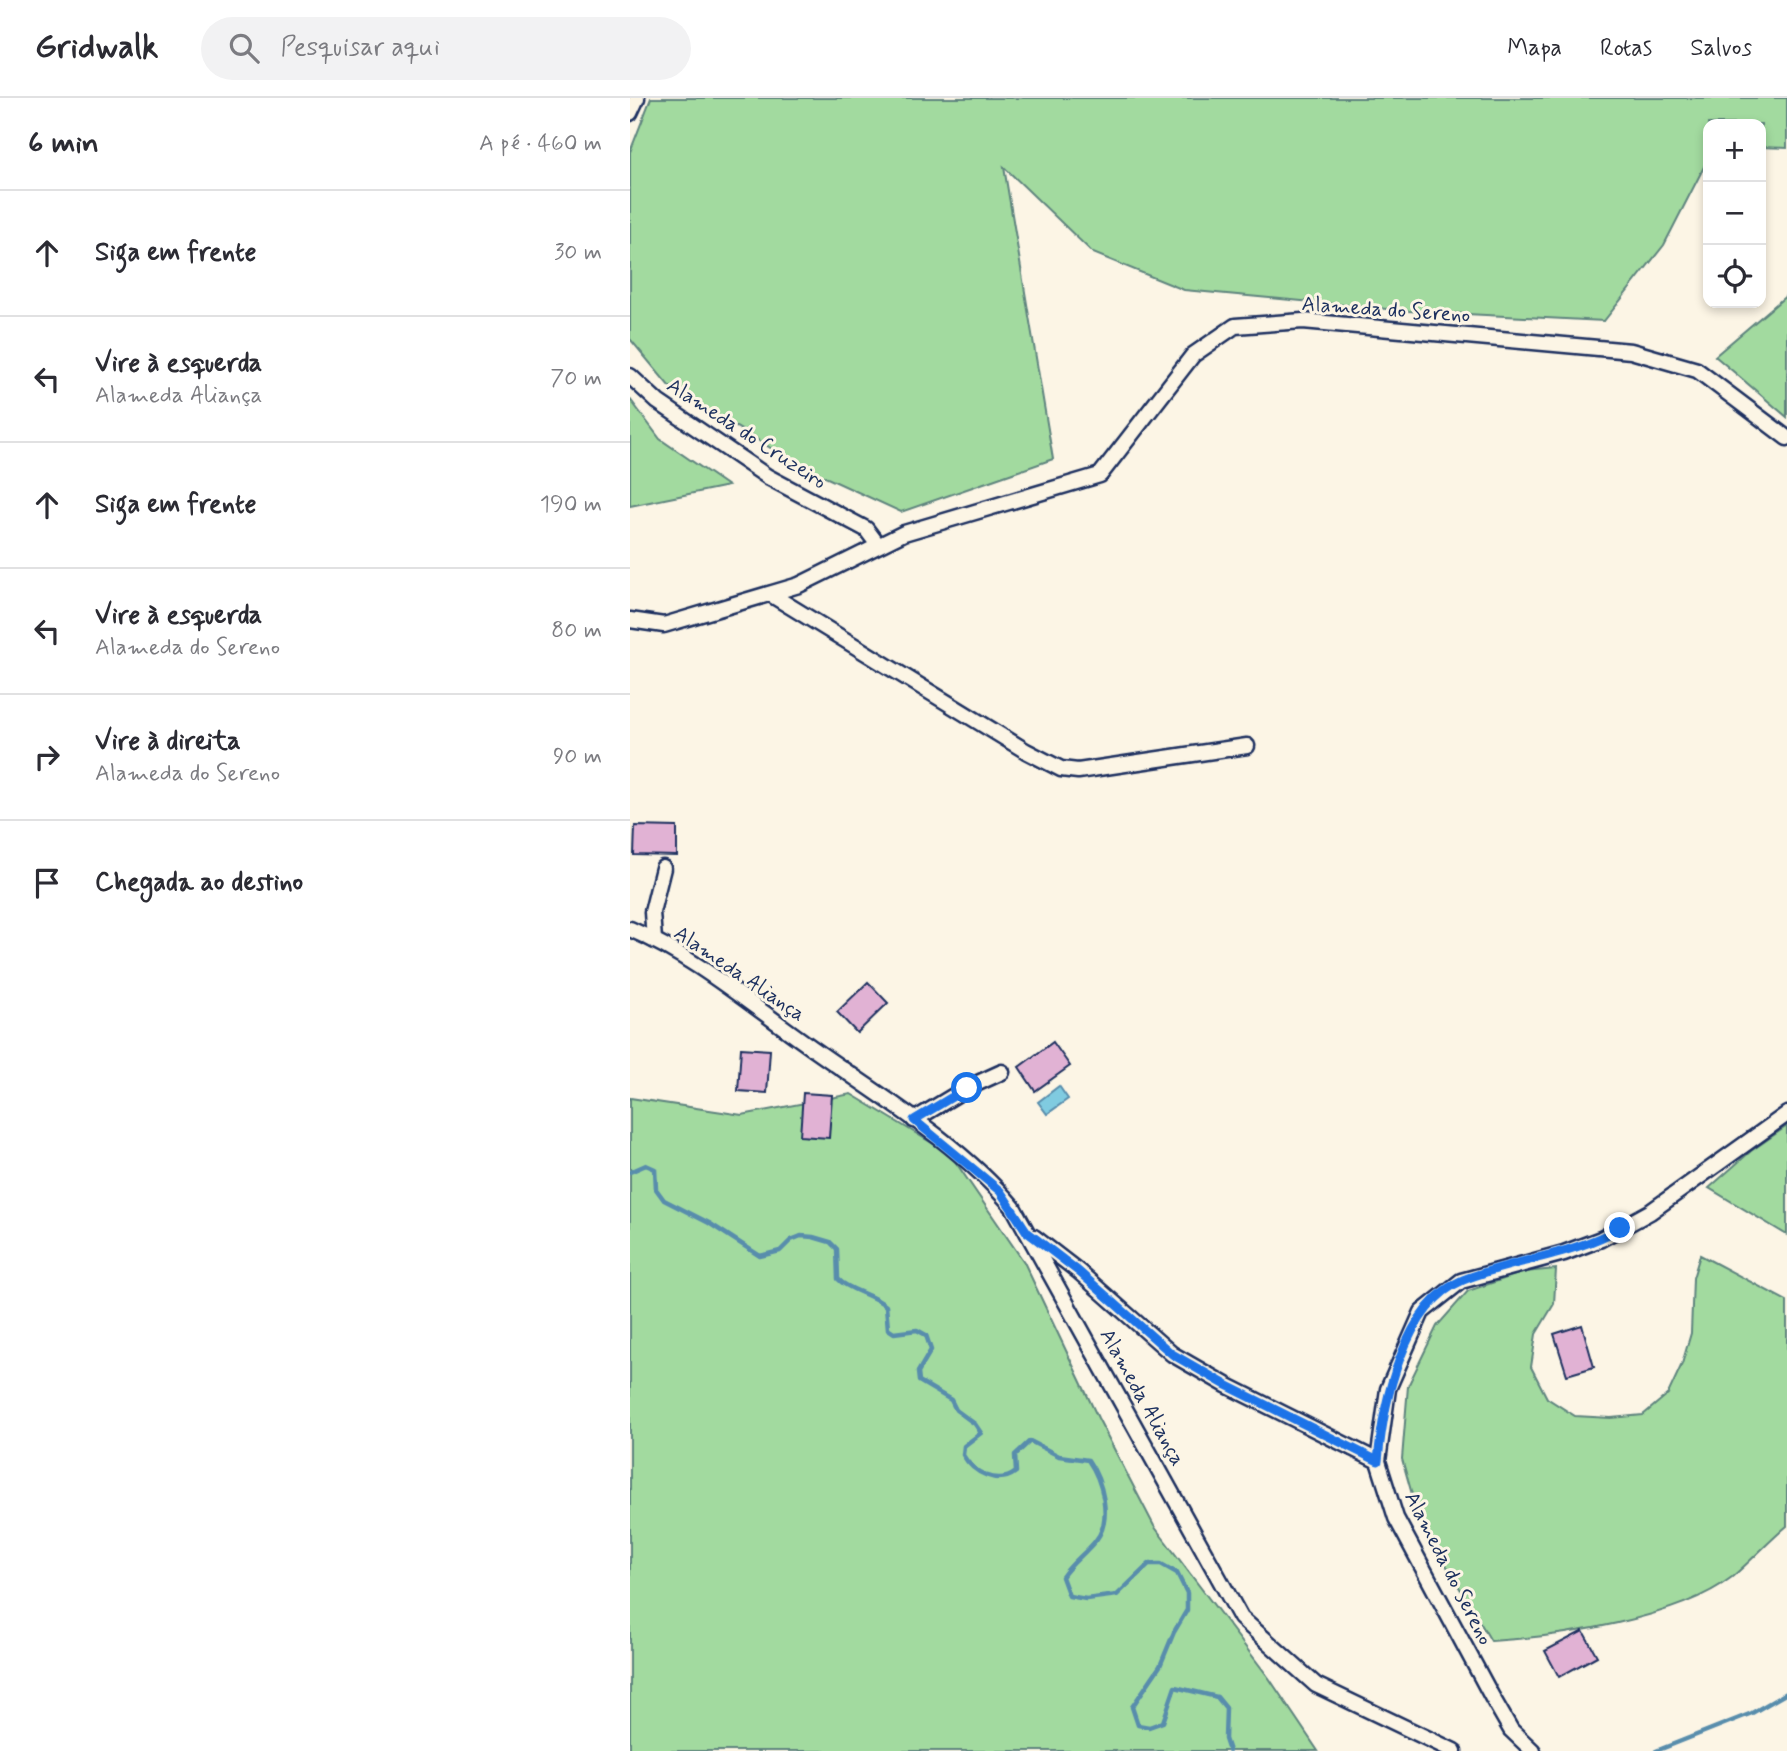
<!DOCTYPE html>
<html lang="pt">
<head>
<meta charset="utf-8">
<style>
	:root { --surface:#fff; --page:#f2f2f3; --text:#2b2b33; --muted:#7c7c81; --line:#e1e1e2 }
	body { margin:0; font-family:Mynerve,sans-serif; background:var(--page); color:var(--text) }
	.controls { position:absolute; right:21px; top:21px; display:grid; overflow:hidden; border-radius:14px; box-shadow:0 4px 10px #0003 }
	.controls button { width:63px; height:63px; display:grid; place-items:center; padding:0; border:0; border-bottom:2px solid var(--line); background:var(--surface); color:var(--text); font:35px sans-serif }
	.stop { position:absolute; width:21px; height:21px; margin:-16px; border:5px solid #1a73e8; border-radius:50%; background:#fff }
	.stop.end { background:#1a73e8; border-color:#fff; box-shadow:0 2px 7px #0008 }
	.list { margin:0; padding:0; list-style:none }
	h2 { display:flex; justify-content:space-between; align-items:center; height:91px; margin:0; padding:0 28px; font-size:30px }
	h2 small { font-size:23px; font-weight:400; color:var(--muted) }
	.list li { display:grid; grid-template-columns:46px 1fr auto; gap:21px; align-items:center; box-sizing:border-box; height:126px; padding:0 28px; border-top:2px solid var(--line) }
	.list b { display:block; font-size:26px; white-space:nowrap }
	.list p { margin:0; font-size:23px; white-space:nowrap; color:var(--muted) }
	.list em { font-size:23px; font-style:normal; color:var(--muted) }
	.icon { flex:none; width:38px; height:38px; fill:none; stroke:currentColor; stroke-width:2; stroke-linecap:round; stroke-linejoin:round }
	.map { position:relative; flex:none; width:1157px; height:1653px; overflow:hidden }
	header { display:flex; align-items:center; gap:42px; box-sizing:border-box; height:98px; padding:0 35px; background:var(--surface); border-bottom:2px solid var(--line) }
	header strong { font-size:33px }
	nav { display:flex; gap:38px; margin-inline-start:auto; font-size:24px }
	.search { width:490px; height:63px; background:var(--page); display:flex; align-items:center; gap:18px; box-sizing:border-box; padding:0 24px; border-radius:38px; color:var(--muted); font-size:26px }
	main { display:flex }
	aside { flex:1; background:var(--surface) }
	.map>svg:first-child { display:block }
	.green { fill:#a2da9f; stroke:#5e847e; stroke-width:2 }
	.water { fill:#80cbe0; stroke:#588dac; stroke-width:2 }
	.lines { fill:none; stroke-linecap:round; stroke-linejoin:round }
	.stream { stroke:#588dac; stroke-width:4.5 }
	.building { fill:#e1b2d4; stroke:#1b2f5e; stroke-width:2 }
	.minor-casing { stroke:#1b2f5e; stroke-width:19 }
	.minor { stroke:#fcf5e5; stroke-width:14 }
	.route { stroke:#1a73e8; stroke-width:9 }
	.labels { text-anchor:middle; stroke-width:6; stroke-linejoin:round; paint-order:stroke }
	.street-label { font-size:21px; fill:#1b2f5e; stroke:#fcf5e5 }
</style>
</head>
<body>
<header>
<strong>Gridwalk</strong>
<div class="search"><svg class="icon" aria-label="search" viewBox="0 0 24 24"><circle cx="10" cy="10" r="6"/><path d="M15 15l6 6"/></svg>Pesquisar aqui</div>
<nav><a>Mapa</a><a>Rotas</a><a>Salvos</a></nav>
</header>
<main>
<aside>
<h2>6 min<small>A pé · 460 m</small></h2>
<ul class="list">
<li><svg class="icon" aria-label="ahead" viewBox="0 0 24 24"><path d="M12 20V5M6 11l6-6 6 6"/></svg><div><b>Siga em frente</b></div><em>30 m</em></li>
<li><svg class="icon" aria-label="left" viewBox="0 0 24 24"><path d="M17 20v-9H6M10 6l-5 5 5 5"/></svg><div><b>Vire à esquerda</b><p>Alameda Aliança</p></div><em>70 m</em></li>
<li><svg class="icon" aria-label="ahead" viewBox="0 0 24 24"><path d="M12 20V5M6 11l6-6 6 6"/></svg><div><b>Siga em frente</b></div><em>190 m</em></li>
<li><svg class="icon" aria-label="left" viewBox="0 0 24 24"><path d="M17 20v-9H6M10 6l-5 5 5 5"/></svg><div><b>Vire à esquerda</b><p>Alameda do Sereno</p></div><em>80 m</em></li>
<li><svg class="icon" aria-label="right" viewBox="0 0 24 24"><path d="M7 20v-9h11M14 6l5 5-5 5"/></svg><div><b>Vire à direita</b><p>Alameda do Sereno</p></div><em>90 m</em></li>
<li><svg class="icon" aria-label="arrive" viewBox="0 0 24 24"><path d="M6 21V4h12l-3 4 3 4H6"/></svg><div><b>Chegada ao destino</b></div></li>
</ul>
</aside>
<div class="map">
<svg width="1157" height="1653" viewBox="0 0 1157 1653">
	<rect width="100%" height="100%" fill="#fcf5e5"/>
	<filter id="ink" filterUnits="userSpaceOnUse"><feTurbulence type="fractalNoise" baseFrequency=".0143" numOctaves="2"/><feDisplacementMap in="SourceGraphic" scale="14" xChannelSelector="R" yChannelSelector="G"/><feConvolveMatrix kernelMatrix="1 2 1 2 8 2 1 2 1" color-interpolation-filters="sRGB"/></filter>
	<g filter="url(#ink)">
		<g class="green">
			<polygon points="21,0 1157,0 1157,50 1131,49 1131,26 1078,26 1078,61 1034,147 974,223 778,213 554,192 463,155 374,69 423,361 271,414 167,366 39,288 0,241 0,54"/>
			<polygon points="1157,197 1157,319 1085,258"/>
			<polygon points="0,301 30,341 98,388 0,408"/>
			<polygon points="221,996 320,1056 394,1164 468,1320 524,1428 639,1580 688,1653 0,1653 0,1000 112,1017"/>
			<polygon points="1157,1028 1157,1137 1079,1090 1121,1053"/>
			<path d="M1070,1157L1157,1203V1428C1138,1444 1121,1463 1102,1479C1048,1521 928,1539 861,1543L789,1421L772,1361L778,1288L807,1228L838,1193L894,1174L926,1171L924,1206L906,1236L901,1269L917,1300L945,1318L981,1320L1013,1317L1038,1296L1052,1266L1061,1235L1063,1180Z"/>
		</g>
		<polygon class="water" points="429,988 438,1001 417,1016 408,1004"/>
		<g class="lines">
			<g class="stream">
				<path d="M0,1074L16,1067L25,1071L26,1091L34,1102L79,1125L130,1158L150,1153L161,1142L171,1138L183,1139L200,1144L207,1151L208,1181C219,1193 243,1196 256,1208L258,1231L264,1235L287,1232L296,1237L301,1252L288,1274L289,1283L321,1302L326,1312L345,1326L351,1335L334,1348L333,1357C343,1375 368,1388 386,1374L385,1357L400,1343L429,1358L458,1362C472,1382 483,1421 466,1442C456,1455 441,1465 432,1479L439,1498L456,1501L487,1497L519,1466H531L547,1475L557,1495V1512L544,1534L530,1568L502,1609L508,1627L519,1629L533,1624L545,1589L587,1599L596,1610L595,1641L599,1653"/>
				<polyline points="1026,1653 1122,1615 1157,1595"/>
			</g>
		</g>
		<g class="building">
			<polygon points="5,728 47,729 47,758 4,757"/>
			<polygon points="238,884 258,905 227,935 207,914"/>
			<polygon points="423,944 440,968 405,993 389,969"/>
			<polygon points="111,950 140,952 137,995 108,993"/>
			<polygon points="173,995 202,997 199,1040 170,1038"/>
			<polygon points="952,1227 964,1269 937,1277 924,1236"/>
			<polygon points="953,1533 967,1558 929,1579 915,1553"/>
		</g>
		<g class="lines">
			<defs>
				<g id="minor">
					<polyline points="0,15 7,0"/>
					<polyline points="0,278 28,304 138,379 236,431 248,447"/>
					<polyline points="140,496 396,653 431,671 448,673 617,648"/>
					<polyline points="0,522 34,527 169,487 274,435 470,377 563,257 605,228 673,223 1001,253 1067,272 1157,340"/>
					<path d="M0,831C64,858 121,907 178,947C248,997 327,1043 383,1109L611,1520L686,1587L824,1653"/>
					<polyline points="24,842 22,814 33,770"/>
					<polyline points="284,1022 337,990 372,974"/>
					<polyline points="404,1139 448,1173 542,1256 596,1287 748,1363"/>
					<polyline points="903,1653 881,1632 862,1599 766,1420 748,1363 758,1291 792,1214 831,1183 934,1155 971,1141 1020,1114 1157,1016"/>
				</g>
			</defs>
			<use href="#minor" class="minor-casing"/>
			<use href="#minor" class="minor"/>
		</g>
	</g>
	<g class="lines" filter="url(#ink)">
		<path class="route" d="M337,990L284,1022L370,1093L397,1134L448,1173L542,1256L596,1287L748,1363C753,1306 773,1207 833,1182C885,1161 941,1158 990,1130"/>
	</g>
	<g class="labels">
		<g class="street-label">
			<text transform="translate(756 211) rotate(4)" y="7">Alameda do Sereno</text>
			<text transform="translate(117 335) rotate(33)" y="7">Alameda do Cruzeiro</text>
			<text transform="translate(110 875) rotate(34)" y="7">Alameda Aliança</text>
			<text transform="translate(513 1299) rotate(61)" y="7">Alameda Aliança</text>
			<text transform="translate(819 1470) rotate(63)" y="7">Alameda do Sereno</text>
		</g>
	</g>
</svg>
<div class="controls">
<button>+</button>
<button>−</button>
<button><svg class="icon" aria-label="locate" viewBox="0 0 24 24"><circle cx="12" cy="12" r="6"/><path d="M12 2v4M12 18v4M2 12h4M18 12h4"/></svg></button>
</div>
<div class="stop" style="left:337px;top:990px"></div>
<div class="stop end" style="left:990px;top:1130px"></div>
</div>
</main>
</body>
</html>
